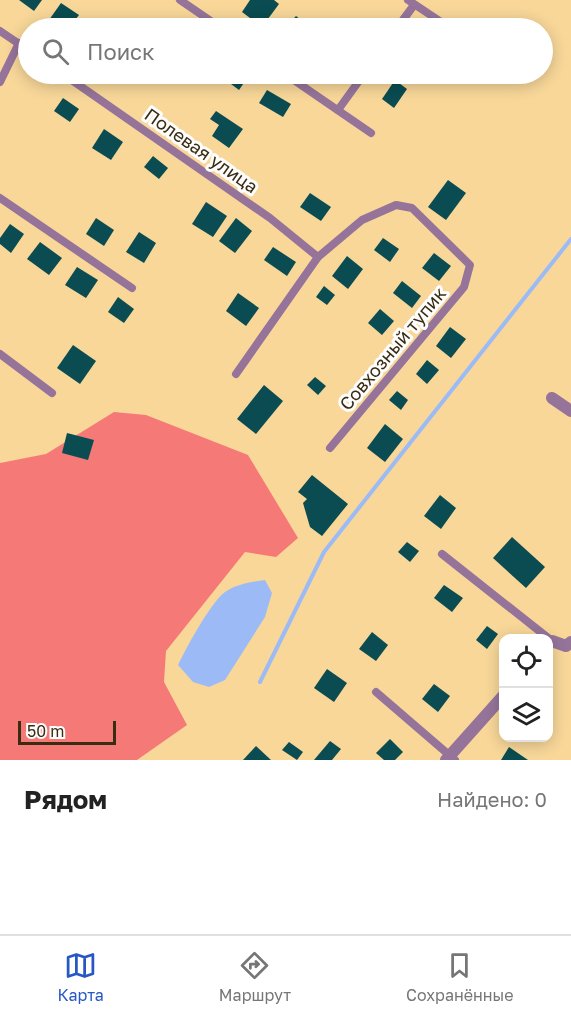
<!DOCTYPE html>
<html lang="ru">
<head>
<meta charset="utf-8">
<style>
	:root { --surface:#fff; --page:#f2f2f2; --text:#222; --muted:#767676; --line:#e0e0e0; --accent:#2657c5 }
	body { margin:0; font-family:"Golos Text",sans-serif; background:var(--page); color:var(--text) }
	.controls { position:absolute; right:18px; bottom:18px; display:grid; overflow:hidden; border-radius:12px; box-shadow:0 3px 15px #0003 }
	.controls button { width:54px; height:54px; display:grid; place-items:center; padding:0; border:0; border-bottom:2px solid var(--line); background:var(--surface); color:var(--text); font:30px sans-serif }
	.scale { position:absolute; left:18px; bottom:15px; width:98px; box-sizing:border-box; padding-left:6px; border:3px solid #392c13; border-top:0; font-size:16px; line-height:21px; white-space:nowrap; color:#392c13; -webkit-text-stroke:4px #fdfdfd; paint-order:stroke }
	.list { margin:0; padding:0; list-style:none }
	h2 { display:flex; justify-content:space-between; align-items:center; height:78px; margin:0; padding:0 24px; font-size:26px }
	h2 small { font-size:20px; font-weight:400; color:var(--muted) }
	.icon { flex:none; width:33px; height:33px; fill:none; stroke:currentColor; stroke-width:2; stroke-linecap:round; stroke-linejoin:round }
	.map { position:relative; flex:none; width:571px; height:760px; overflow:hidden }
	.search { position:absolute; background:var(--surface); box-shadow:0 3px 15px #0003; left:18px; right:18px; top:18px; height:66px; display:flex; align-items:center; gap:15px; box-sizing:border-box; padding:0 21px; border-radius:33px; color:var(--muted); font-size:22px }
	.sheet { height:174px; background:var(--surface) }
	nav { display:flex; justify-content:space-around; align-items:center; box-sizing:border-box; height:84px; border-top:2px solid var(--line); background:var(--surface); font-size:16px; color:var(--muted) }
	nav a { display:grid; justify-items:center; gap:3px }
	nav .on { color:var(--accent) }
	.map>svg:first-child { display:block }
	.forest { fill:#f57a77 }
	.water { fill:#9cbbf6 }
	.lines { fill:none; stroke-linecap:round; stroke-linejoin:round }
	.stream { stroke:#9cbbf6; stroke-width:4 }
	.building { fill:#0a4c51 }
	.lane { stroke:#96749a; stroke-width:8 }
	.street { stroke:#96749a; stroke-width:12 }
	.labels { text-anchor:middle; stroke-width:6; stroke-linejoin:round; paint-order:stroke }
	.street-label { font-size:18px; fill:#392c13; stroke:#fdfdfd }
</style>
</head>
<body>
<div class="map">
<svg width="571" height="760" viewBox="0 0 571 760">
	<rect width="100%" height="100%" fill="#f8d799"/>
	<polygon class="forest" points="114,412 146,415 248,455 298,538 276,557 245,552 166,651 164,682 187,725 137,760 0,760 0,463 46,454"/>
	<path class="water" d="M265,580L272,593L265,617L225,680L209,687L193,682L178,665C186,648 211,602 225,592C237,584 251,582 265,580Z"/>
	<g class="lines">
		<polyline class="stream" points="260,682 324,552 571,239"/>
	</g>
	<g class="building">
		<polygon points="19,0 42,0 34,11"/>
		<polygon points="250,0 274,0 279,4 262,27 242,12"/>
		<polygon points="61,3 79,15 69,28 62,28 49,20"/>
		<polygon points="296,16 311,28 285,28"/>
		<polygon points="226,74 250,74 239,90 223,78"/>
		<polygon points="395,80 407,89 394,108 382,99"/>
		<polygon points="267,90 291,104 283,117 259,103"/>
		<polygon points="63,98 79,109 70,122 54,111"/>
		<polygon points="216,111 243,129 229,148 212,136 219,125 210,119"/>
		<polygon points="104,129 123,142 111,160 92,148"/>
		<polygon points="153,156 168,168 159,179 144,167"/>
		<polygon points="448,180 466,193 446,220 428,207"/>
		<polygon points="310,193 331,207 321,221 300,207"/>
		<polygon points="206,202 227,216 213,237 192,224"/>
		<polygon points="96,218 114,230 104,246 86,234"/>
		<polygon points="236,218 252,231 235,253 219,241"/>
		<polygon points="10,224 24,234 11,253 0,244 0,238"/>
		<polygon points="139,232 156,243 144,263 126,252"/>
		<polygon points="383,238 399,249 390,262 374,250"/>
		<polygon points="40,242 62,258 49,275 27,259"/>
		<polygon points="273,247 296,262 287,276 264,260"/>
		<polygon points="434,253 451,266 439,281 422,268"/>
		<polygon points="347,256 363,269 348,289 332,276"/>
		<polygon points="77,267 98,280 86,298 65,285"/>
		<polygon points="402,281 421,296 412,308 393,293"/>
		<polygon points="324,286 335,295 327,305 316,297"/>
		<polygon points="238,293 259,308 246,326 226,311"/>
		<polygon points="118,297 134,309 124,323 108,312"/>
		<polygon points="380,309 394,321 382,335 368,323"/>
		<polygon points="450,327 466,339 451,358 436,346"/>
		<polygon points="73,345 96,361 80,384 57,368"/>
		<polygon points="427,360 439,370 427,384 416,374"/>
		<polygon points="315,377 326,386 318,395 307,385"/>
		<polygon points="264,385 283,401 256,434 237,419"/>
		<polygon points="397,391 408,400 401,410 389,400"/>
		<polygon points="385,424 403,439 385,462 367,448"/>
		<polygon points="67,433 94,440 88,460 62,453"/>
		<polygon points="312,475 348,504 322,536 310,527 303,503 307,499 298,492"/>
		<polygon points="440,495 456,508 441,529 424,516"/>
		<polygon points="512,537 545,567 526,588 493,558"/>
		<polygon points="407,542 419,551 410,562 398,552"/>
		<polygon points="444,585 463,598 452,612 434,598"/>
		<polygon points="487,626 498,634 487,649 476,640"/>
		<polygon points="372,632 388,645 376,661 359,649"/>
		<polygon points="327,669 347,683 334,702 314,688"/>
		<polygon points="434,684 450,696 438,712 422,699"/>
		<polygon points="390,739 403,752 395,760 384,760 376,753"/>
		<polygon points="330,741 341,749 332,760 314,760"/>
		<polygon points="289,742 303,752 297,760 282,750"/>
		<polygon points="256,746 271,760 243,760"/>
		<polygon points="509,747 528,760 501,760"/>
	</g>
	<g class="lines">
		<g class="lane">
			<polyline points="180,0 221,28"/>
			<polyline points="408,0 447,26"/>
			<polyline points="397,28 414,5"/>
			<polyline points="0,31 28,50"/>
			<polyline points="63,74 270,218 318,257"/>
			<polyline points="285,74 371,133"/>
			<polyline points="0,82 19,43"/>
			<polyline points="338,110 364,74"/>
			<polyline points="0,198 132,288"/>
			<polyline points="0,354 52,393"/>
			<polyline points="236,374 318,257 362,220 396,205 412,208 470,265 464,287 330,448"/>
			<polyline points="442,554 552,641"/>
			<polyline points="376,692 455,760"/>
		</g>
		<g class="street">
			<polyline points="552,398 571,411"/>
			<polyline points="548,645 552,641 566,646 571,642"/>
			<polyline points="446,760 504,695"/>
		</g>
	</g>
	<g class="labels">
		<g class="street-label">
			<text transform="translate(201 151) rotate(35)" y="6">Полевая улица</text>
			<text transform="translate(393 349) rotate(-50)" y="6">Совхозный тупик</text>
		</g>
	</g>
</svg>
<div class="controls">
<button><svg class="icon" aria-label="locate" viewBox="0 0 24 24"><circle cx="12" cy="12" r="6"/><path d="M12 2v4M12 18v4M2 12h4M18 12h4"/></svg></button>
<button><svg class="icon" aria-label="layers" viewBox="0 0 24 24"><path d="M12 4l9 5-9 5-9-5zM3 14l9 5 9-5"/></svg></button>
</div>
<div class="scale">50 m</div>
<div class="search"><svg class="icon" aria-label="search" viewBox="0 0 24 24"><circle cx="10" cy="10" r="6"/><path d="M15 15l6 6"/></svg>Поиск</div>
</div>
<section class="sheet">
<h2>Рядом<small>Найдено: 0</small></h2>
<ul class="list">
</ul>
</section>
<nav>
<a class="on"><svg class="icon" aria-label="map" viewBox="0 0 24 24"><path d="M3 6l6-2 6 2 6-2v14l-6 2-6-2-6 2zM9 4v14M15 6v14"/></svg>Карта</a>
<a><svg class="icon" aria-label="directions" viewBox="0 0 24 24"><path d="M12 3l9 9-9 9-9-9zM9 14v-3h6M13 9l2 2-2 2"/></svg>Маршрут</a>
<a><svg class="icon" aria-label="saved" viewBox="0 0 24 24"><path d="M7 4h10v16l-5-4-5 4z"/></svg>Сохранённые</a>
</nav>
</body>
</html>
